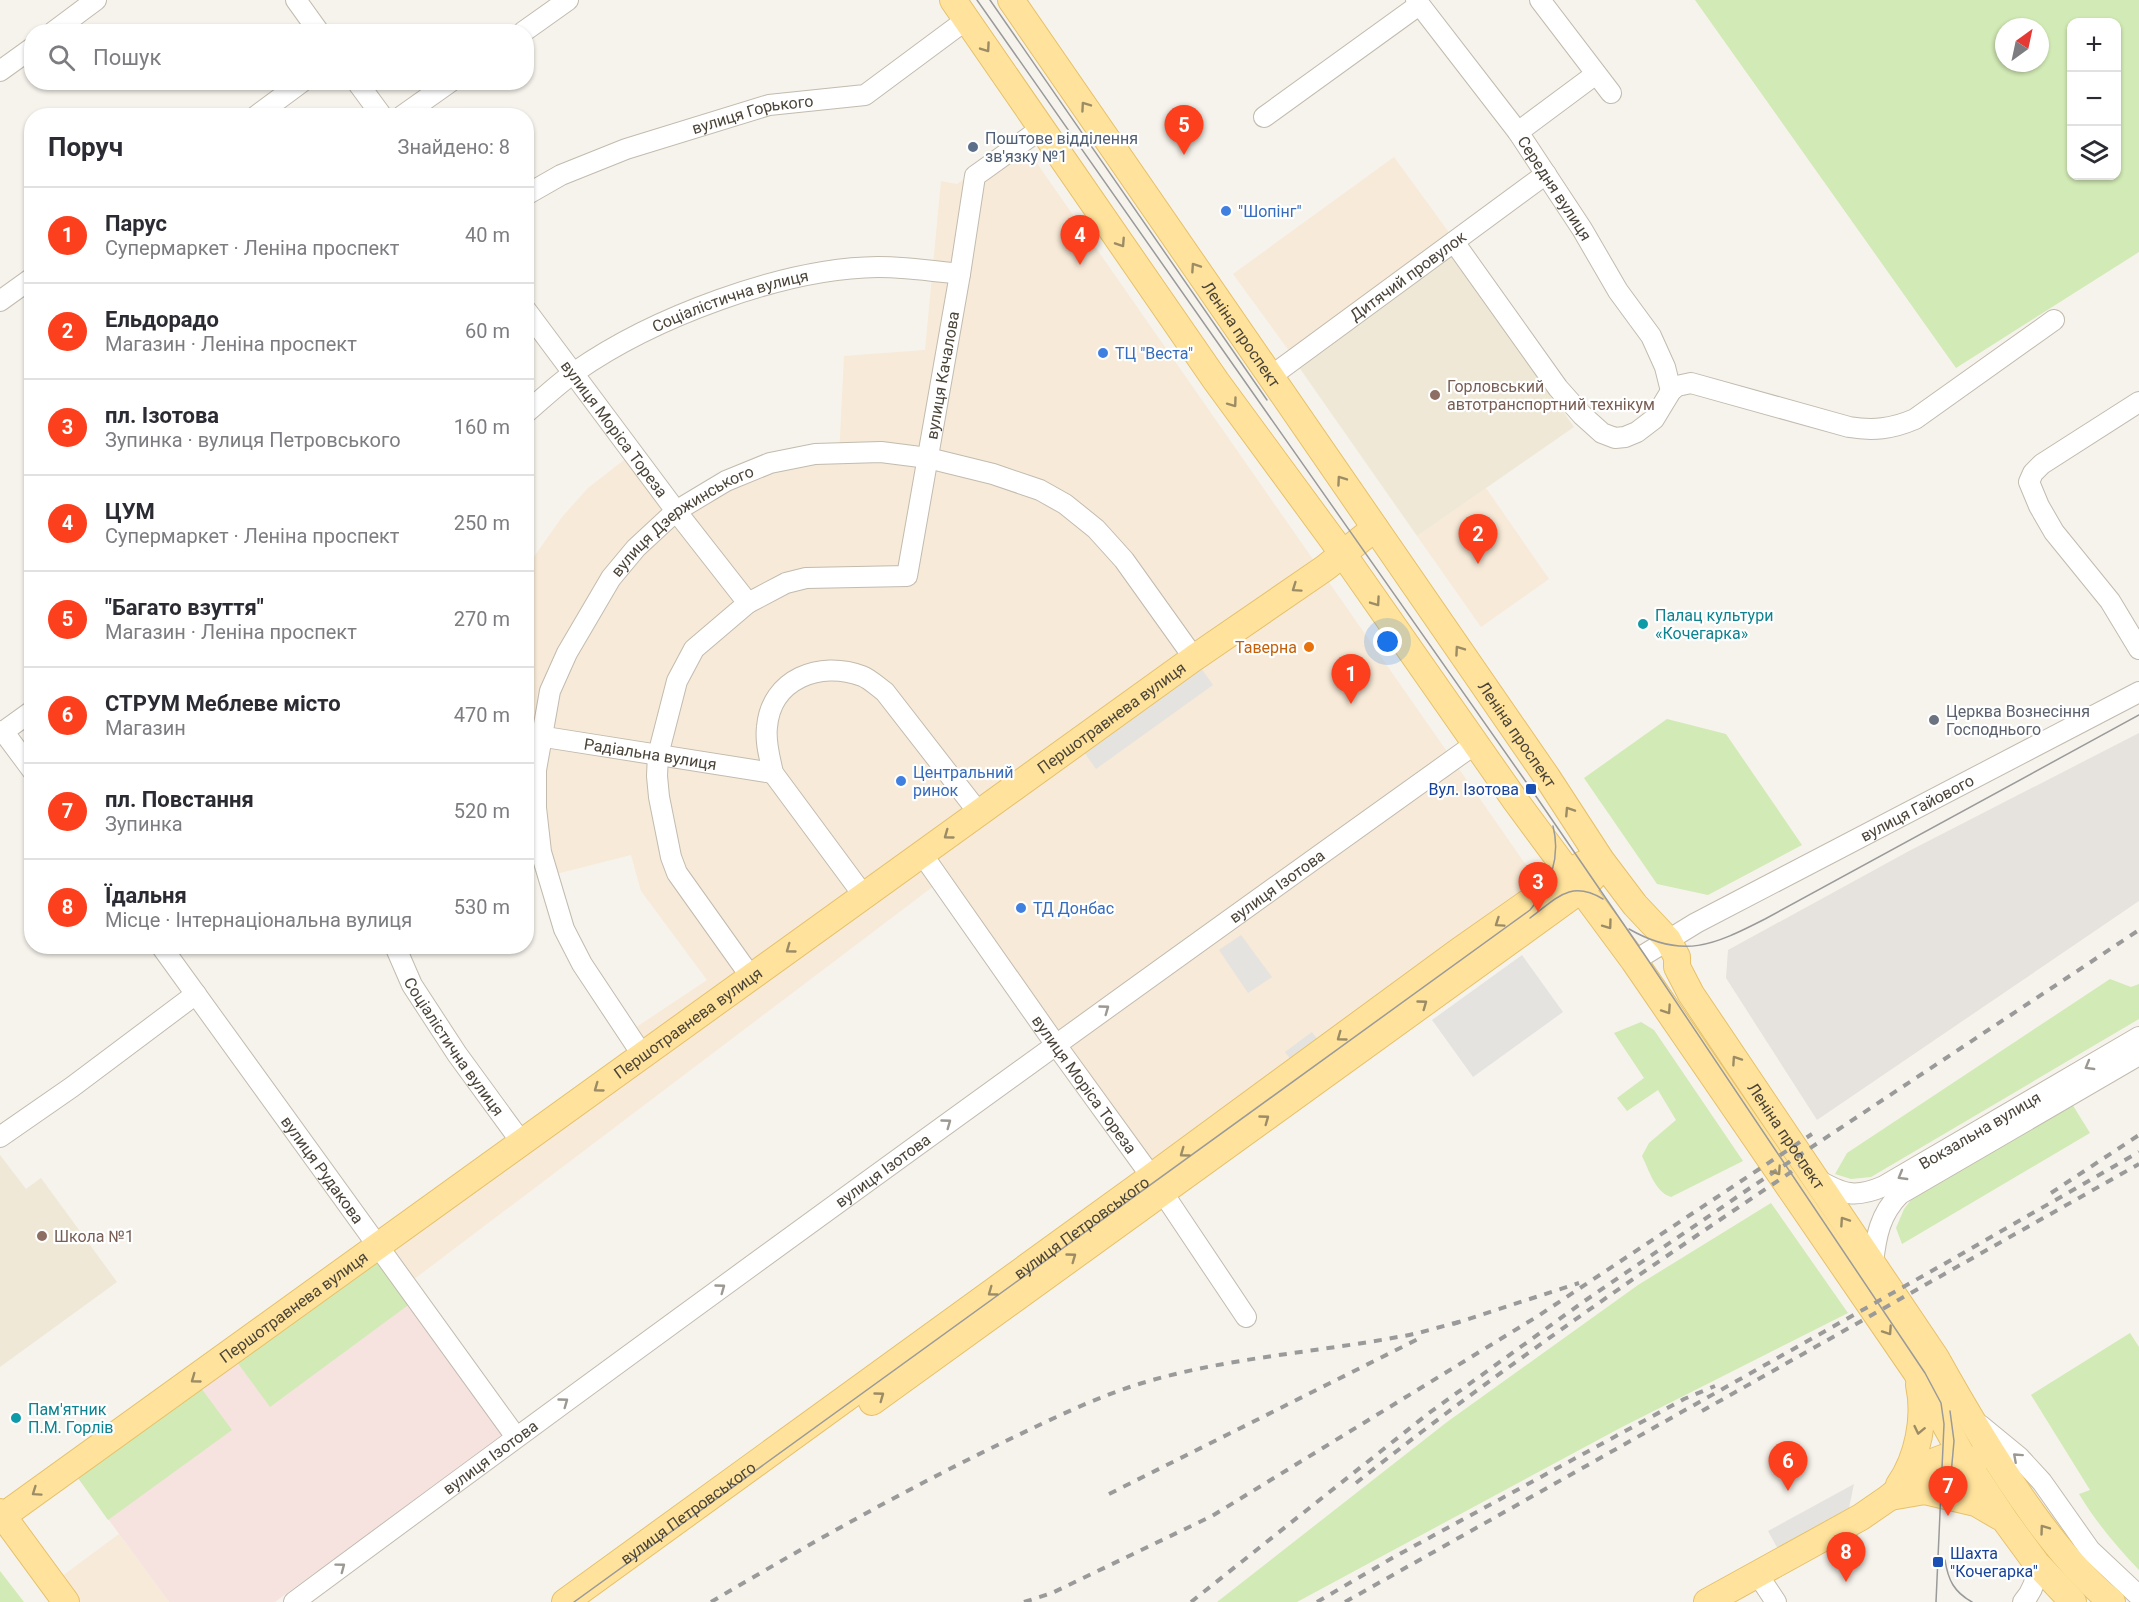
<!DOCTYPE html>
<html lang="uk">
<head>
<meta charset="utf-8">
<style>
	:root { --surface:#fff; --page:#f2f2f3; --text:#2b2b33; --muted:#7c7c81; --line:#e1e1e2; --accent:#fc3f1d }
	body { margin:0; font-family:Roboto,sans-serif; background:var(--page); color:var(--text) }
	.controls { position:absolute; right:18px; top:18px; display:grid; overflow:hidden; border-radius:12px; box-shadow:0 2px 4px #0004 }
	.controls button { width:54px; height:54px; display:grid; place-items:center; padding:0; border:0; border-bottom:2px solid var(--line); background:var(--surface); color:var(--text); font:30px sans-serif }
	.compass { position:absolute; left:1995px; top:18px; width:54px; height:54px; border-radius:50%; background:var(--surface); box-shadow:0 2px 4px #0004; rotate:33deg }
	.you { position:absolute; left:1388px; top:642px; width:21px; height:21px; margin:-15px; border:4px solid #fff; border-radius:50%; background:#1a73e8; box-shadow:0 0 0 9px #1a73e833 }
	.badge { display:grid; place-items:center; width:39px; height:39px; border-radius:50%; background:var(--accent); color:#fff; font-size:20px; font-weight:700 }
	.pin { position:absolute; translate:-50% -50px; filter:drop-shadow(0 2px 3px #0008) }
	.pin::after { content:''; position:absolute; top:32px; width:21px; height:18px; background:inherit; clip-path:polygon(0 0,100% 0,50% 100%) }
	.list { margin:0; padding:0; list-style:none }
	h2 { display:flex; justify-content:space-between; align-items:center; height:78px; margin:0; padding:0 24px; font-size:26px }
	h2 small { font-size:20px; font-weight:400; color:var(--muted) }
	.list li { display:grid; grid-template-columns:39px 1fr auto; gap:18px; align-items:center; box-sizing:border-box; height:96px; padding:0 24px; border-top:2px solid var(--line) }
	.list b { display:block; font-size:22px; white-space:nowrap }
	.list p { margin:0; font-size:20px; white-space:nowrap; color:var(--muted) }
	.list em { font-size:20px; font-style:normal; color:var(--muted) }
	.icon { flex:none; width:33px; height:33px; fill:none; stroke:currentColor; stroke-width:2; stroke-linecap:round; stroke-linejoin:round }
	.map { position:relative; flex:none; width:2139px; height:1602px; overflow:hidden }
	.search { position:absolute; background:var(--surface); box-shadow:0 2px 4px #0004; left:24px; top:24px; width:510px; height:66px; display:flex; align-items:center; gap:15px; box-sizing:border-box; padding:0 21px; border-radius:24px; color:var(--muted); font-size:22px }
	.panel { position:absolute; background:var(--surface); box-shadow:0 2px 4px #0004; left:24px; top:108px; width:510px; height:846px; border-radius:24px }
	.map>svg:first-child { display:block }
	.commercial { fill:#f7ead8 }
	.industrial { fill:#e6e2dd }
	.education { fill:#efe8d6 }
	.medical { fill:#f6e3e0 }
	.green { fill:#d2eab5; fill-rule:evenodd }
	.parking { fill:#e5e3e0 }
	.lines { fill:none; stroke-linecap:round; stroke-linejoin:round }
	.minor-casing { stroke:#c2bbae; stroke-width:22 }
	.major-casing { stroke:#e6c16a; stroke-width:28 }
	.minor { stroke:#fff; stroke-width:20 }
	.major { stroke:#ffe39c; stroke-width:26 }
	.tram { stroke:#9a9a9a; stroke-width:1.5 }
	.rail { stroke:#9a9a9a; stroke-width:4; stroke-dasharray:8 8; stroke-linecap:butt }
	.oneway { stroke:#9c8c66 }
	.oneway2 { stroke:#9c9892 }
	.service-dot { fill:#5c6f8a; stroke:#fff; stroke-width:2 }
	.shop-dot { fill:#3f7fe0; stroke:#fff; stroke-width:2 }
	.education-dot { fill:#8d6e63; stroke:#fff; stroke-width:2 }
	.culture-dot { fill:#0f9aa8; stroke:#fff; stroke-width:2 }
	.food-dot { fill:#e8710a; stroke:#fff; stroke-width:2 }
	.worship-dot { fill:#6b7280; stroke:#fff; stroke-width:2 }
	.transit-dot { fill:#1a4fb4; stroke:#fff; stroke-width:2 }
	.labels { text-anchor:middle; stroke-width:4.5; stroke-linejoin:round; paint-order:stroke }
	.street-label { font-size:16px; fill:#4b4439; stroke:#fff }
	.service-label { font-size:16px; fill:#4e5e75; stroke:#fff; text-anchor:start }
	.shop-label { font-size:16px; fill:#366cbe; stroke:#fff; text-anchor:start }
	.education-label { font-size:16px; fill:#785e54; stroke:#fff; text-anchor:start }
	.culture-label { font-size:16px; fill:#0d838f; stroke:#fff; text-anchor:start }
	.food-label { font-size:16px; fill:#c56008; stroke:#fff; text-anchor:end }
	.worship-label { font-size:16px; fill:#5b616d; stroke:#fff; text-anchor:start }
	.transit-label { font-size:16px; fill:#164399; stroke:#fff; text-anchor:end }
</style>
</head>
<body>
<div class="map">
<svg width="2139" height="1602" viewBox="0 0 2139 1602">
	<rect width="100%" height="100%" fill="#f6f3ec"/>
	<g class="commercial">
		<polygon points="1020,139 1540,885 1154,1166 947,876 413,1280 390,1248 648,1056 632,1030 707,980 641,891 631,855 556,874 547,823 546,780 551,724 527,721 526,568 562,517 588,488 629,456 676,519 760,472 839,457 844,356 925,350 941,181 957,184"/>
		<polygon points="1394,157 1453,238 1292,355 1233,274"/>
		<polygon points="1486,488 1549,579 1481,627 1417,536"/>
		<polygon points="119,1534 169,1602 80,1602 61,1577"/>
	</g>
	<polygon class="industrial" points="2139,733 2139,901 1817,1120 1726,978 1728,950 1909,851"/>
	<g class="education">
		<polygon points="1453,254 1574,427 1417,536 1296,363"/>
		<polygon points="0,1155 26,1189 41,1178 117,1282 0,1367"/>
	</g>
	<polygon class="medical" points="378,1258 506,1433 275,1602 169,1602 78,1478"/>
	<g class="green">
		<path d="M1695,0H2139V252L1956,368ZM2116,22V176H2072V22ZM2004,27H2040V63H2004Z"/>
		<polygon points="1667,719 1726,734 1802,845 1708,895 1657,884 1584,778"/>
		<polygon points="2110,979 2131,987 2139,984 2139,1019 1871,1177 1851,1179 1835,1174 1847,1153"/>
		<path d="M1641,1022L1654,1030L1743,1161L1671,1197C1655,1192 1649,1170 1642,1156L1649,1143L1676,1120L1658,1090L1627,1111L1617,1098L1644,1078L1614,1033Z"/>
		<polygon points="2072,1104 2090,1133 1902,1244 1896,1228 1904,1209 1918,1191"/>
		<polygon points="1771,1203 1848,1313 1622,1427 1297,1602 1217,1602 1447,1422 1638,1285"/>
		<polygon points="378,1258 411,1303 270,1407 237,1362"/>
		<path d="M2130,1333L2139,1347V1570C2116,1546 2096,1522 2079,1494L2090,1490L2031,1395Z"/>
		<polygon points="201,1388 232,1430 108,1520 78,1478"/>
		<polygon points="0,1571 24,1602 0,1602"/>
	</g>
	<g class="parking">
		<polygon points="1194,658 1213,685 1096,769 1077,742"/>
		<polygon points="1241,935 1272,977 1248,993 1219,950"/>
		<polygon points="1522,955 1563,1012 1473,1077 1432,1020"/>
		<polygon points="1312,1032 1325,1050 1298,1069 1285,1052"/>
		<polygon points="1854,1484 1848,1513 1779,1551 1768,1531"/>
	</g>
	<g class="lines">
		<defs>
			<g id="minor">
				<polyline points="296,0 319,32"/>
				<path id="s1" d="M1416,0L1518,132L1582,229L1618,291L1651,336L1665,367L1671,391"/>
				<polyline points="1540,0 1611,93"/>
				<polyline points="53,32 96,0"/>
				<polyline points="523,32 568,0"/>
				<polyline points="0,71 32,48"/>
				<polyline points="357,82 382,116"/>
				<polyline points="256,116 302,82"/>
				<polyline points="402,116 450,82"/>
				<polyline points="1264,117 1419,5"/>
				<polyline points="1518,132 1596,74"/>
				<path id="s2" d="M526,195L561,175L626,149L769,105L865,95L966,20"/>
				<path d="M1454,242L1558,388L1582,415L1602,433L1615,438L1625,437L1637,432L1654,419L1671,391L1677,386L1691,383L1849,427C1873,431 1892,429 1915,419L2054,320"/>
				<polyline points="0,301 32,278"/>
				<path id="s3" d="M526,310L676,511L748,603"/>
				<path id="s4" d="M1270,377L1546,174"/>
				<polyline points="2139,402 2042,464 2033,473 2029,482 2039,506 2054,532 2110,601 2139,649"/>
				<path id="s5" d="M526,413C542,399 558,384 575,372C652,318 783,268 878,267C906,267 933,271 960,274"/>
				<polyline points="3,731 32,770"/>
				<polyline points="0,734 32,711"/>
				<path id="s6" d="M526,734L773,773"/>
				<path id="s7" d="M922,854L1056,1045L1159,1187L1246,1317"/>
				<path d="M864,896L773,773C770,758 765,743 767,727C771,679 820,660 862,676C870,679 878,687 885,692L979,813"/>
				<path id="s8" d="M161,946L516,1437"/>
				<path id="s9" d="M395,946L412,985L457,1054L522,1143"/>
				<path id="s10" d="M1634,961L1696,923L2139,692"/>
				<path id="s11" d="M751,977L677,873L671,857L659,797L657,776L658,755L677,681L694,649L748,603L786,583L806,578L907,576L960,274L975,176L1042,128"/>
				<path id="s12" d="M643,1056L582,964L564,929L541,852L536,808V770L550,691L567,653L611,578L636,548L676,511L726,481L770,463L815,454L881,452L928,458L993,474L1040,490L1065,504L1096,529L1124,560L1194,658"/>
				<polyline points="0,1137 72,1087 196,994"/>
				<path id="s13" d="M1816,1179C1843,1194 1854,1199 1884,1186L2139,1037"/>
				<path d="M1873,1263C1876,1236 1880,1214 1900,1194L2139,1055"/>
				<polyline points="1980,1425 2019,1457 2042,1482 2090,1550 2139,1596"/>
				<polyline points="1758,1575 1776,1602"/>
				<path id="s14" d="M294,1602C685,1312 1079,1027 1475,744"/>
				<path d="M2023,1602C2033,1591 2037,1579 2037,1564"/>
			</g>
			<g id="major">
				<polyline points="953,0 1216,381 1343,554 1515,800 1634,961 1916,1372 1963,1457 2004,1519 2037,1564 2073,1602"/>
				<path id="s15" d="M1011,0L1547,777L1601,860L1635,905L1668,940L1677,957V967L1691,994L1936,1358C1966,1412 1997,1464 2033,1514C2056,1546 2081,1577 2112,1602"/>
				<polyline points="872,1402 1582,889 1594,876"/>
				<path d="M1899,1485C1918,1458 1926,1417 1919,1385"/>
				<polyline points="1890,1497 1925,1491 1976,1503 2000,1517"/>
				<polyline points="0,1512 66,1602"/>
				<path id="s16" d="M3,1516L1194,658L1325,568L1375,528"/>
				<path id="s17" d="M565,1602L1151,1177L1459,951L1583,864"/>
				<polyline points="1707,1602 1861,1517 1890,1497 1930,1463 1943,1458 1953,1457 1963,1457 1975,1461"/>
			</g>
		</defs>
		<use href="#minor" class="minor-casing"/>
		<use href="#major" class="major-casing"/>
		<use href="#minor" class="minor"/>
		<use href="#major" class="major"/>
		<g class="tram">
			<polyline points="977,0 1531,789 1644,954 1925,1373 1941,1403 1944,1424 1936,1602"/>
			<polyline points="990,0 1267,400"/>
			<path d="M1530,918C1556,899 1570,879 1603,899"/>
			<path d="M1629,929C1683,960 1714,945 1765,919L2139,715"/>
			<polyline points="1949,1497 1954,1441 1950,1411"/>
			<path d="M1945,1560C1948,1580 1954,1592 1972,1602"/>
			<path d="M574,1602L1530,910C1550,887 1561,857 1553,826"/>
		</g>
		<g class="rail">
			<polyline points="2051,1193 2139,1135"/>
			<polyline points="1453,1324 1579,1283"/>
			<polyline points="1702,1411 2139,1164"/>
			<path d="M1356,1483C1498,1370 1649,1267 1800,1166"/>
			<polyline points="1109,1494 1420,1338"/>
			<path d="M711,1602C809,1544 908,1488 1010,1439C1052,1419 1094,1398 1139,1384C1223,1358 1311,1353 1398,1337C1418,1334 1439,1327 1459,1322"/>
			<polyline points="1024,1602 1052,1593 1212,1516 1538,1316 1812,1134"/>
			<polyline points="1191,1602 1429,1413 1583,1302 1753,1186 2139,930"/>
			<polyline points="1317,1602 1394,1557 1684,1399 1715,1386"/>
			<polyline points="1345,1602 1944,1264 2139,1152"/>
		</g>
	</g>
	<defs><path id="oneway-chevron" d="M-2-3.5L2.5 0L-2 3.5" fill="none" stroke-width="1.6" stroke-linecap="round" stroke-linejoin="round" transform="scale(1.5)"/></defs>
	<g class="oneway">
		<use href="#oneway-chevron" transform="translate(986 48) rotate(55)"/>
		<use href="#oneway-chevron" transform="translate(1085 106) rotate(-125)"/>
		<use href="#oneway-chevron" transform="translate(1121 243) rotate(57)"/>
		<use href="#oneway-chevron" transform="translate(1195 267) rotate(-124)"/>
		<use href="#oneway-chevron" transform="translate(1233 403) rotate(54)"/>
		<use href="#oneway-chevron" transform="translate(1341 480) rotate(-125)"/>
		<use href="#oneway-chevron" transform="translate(1296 588) rotate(145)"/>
		<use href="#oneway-chevron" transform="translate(1376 602) rotate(55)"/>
		<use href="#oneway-chevron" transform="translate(1459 650) rotate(-125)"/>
		<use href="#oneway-chevron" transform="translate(1569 811) rotate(-123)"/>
		<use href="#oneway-chevron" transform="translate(948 835) rotate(144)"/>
		<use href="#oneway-chevron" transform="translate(1499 923) rotate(146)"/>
		<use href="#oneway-chevron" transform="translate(1608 925) rotate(54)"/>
		<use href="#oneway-chevron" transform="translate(790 949) rotate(144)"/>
		<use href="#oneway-chevron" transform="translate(1423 1004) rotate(-36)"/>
		<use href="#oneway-chevron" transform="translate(1667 1010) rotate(56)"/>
		<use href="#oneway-chevron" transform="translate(1341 1037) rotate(144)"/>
		<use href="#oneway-chevron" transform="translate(1736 1060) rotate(-124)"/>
		<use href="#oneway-chevron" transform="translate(598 1088) rotate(144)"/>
		<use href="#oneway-chevron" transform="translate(1265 1119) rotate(-36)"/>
		<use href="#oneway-chevron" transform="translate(1184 1153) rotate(144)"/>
		<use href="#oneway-chevron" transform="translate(1777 1171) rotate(56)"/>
		<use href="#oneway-chevron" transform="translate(1844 1221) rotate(-124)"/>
		<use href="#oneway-chevron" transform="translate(1072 1257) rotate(-36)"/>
		<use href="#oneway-chevron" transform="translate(992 1292) rotate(144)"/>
		<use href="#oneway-chevron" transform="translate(1888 1331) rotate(56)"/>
		<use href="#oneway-chevron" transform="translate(195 1379) rotate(144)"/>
		<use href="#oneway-chevron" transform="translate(880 1396) rotate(-36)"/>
		<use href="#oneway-chevron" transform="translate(1919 1430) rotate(102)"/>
		<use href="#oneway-chevron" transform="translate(36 1492) rotate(145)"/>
		<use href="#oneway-chevron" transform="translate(2044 1529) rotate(-126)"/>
	</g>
	<g class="oneway2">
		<use href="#oneway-chevron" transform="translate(1105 1009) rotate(-36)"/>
		<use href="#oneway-chevron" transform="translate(2089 1066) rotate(150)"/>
		<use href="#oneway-chevron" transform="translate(947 1123) rotate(-36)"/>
		<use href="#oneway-chevron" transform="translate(1902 1176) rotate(150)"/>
		<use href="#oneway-chevron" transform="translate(721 1288) rotate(-36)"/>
		<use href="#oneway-chevron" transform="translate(564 1402) rotate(-36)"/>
		<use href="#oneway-chevron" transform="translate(2017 1457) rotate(-138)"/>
		<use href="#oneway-chevron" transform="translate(341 1567) rotate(-37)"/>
	</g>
	<circle class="service-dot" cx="973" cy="147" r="6"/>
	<g class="shop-dot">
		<circle cx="1226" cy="211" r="6"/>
		<circle cx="1103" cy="353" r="6"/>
		<circle cx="901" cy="781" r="6"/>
		<circle cx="1021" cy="908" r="6"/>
	</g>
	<g class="education-dot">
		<circle cx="1435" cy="395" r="6"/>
		<circle cx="42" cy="1236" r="6"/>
	</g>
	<g class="culture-dot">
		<circle cx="1643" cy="624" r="6"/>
		<circle cx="16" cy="1418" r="6"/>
	</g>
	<circle class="food-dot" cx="1309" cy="647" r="6"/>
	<circle class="worship-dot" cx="1934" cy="720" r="6"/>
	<g class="transit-dot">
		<rect x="1525" y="783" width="12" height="12" rx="3"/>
		<rect x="1932" y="1556" width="12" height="12" rx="3"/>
	</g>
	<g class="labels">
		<g class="street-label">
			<text dy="6" stroke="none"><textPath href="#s2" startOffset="242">вулиця Горького</textPath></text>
			<text dy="6" stroke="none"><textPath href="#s1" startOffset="234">Середня вулиця</textPath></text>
			<text dy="6" stroke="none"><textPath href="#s4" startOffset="171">Дитячий провулок</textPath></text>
			<text dy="6" stroke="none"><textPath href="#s5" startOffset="236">Соціалістична вулиця</textPath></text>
			<text dy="6" stroke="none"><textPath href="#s15" startOffset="406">Леніна проспект</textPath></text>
			<text dy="6" stroke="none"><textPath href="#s11" startOffset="800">вулиця Качалова</textPath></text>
			<text dy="6" stroke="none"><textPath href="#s3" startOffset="148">вулиця Моріса Тореза</textPath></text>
			<text dy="6" stroke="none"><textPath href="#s12" startOffset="614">вулиця Дзержинського</textPath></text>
			<text dy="6" stroke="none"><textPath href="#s16" startOffset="1366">Першотравнева вулиця</textPath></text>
			<text dy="6" stroke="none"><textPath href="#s15" startOffset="892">Леніна проспект</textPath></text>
			<text dy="6" stroke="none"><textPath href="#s6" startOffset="126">Радіальна вулиця</textPath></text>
			<text dy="6" stroke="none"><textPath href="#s10" startOffset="322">вулиця Гайового</textPath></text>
			<text dy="6" stroke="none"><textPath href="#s14" startOffset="1216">вулиця Ізотова</textPath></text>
			<text dy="6" stroke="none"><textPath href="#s16" startOffset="844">Першотравнева вулиця</textPath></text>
			<text dy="6" stroke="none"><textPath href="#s9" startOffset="117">Соціалістична вулиця</textPath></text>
			<text dy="6" stroke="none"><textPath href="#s7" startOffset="282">вулиця Моріса Тореза</textPath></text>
			<text dy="6" stroke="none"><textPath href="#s13" startOffset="183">Вокзальна вулиця</textPath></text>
			<text dy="6" stroke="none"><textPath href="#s15" startOffset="1378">Леніна проспект</textPath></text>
			<text dy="6" stroke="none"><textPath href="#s8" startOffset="276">вулиця Рудакова</textPath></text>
			<text dy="6" stroke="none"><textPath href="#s14" startOffset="730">вулиця Ізотова</textPath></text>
			<text dy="6" stroke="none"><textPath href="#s17" startOffset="638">вулиця Петровського</textPath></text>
			<text dy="6" stroke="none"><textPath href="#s16" startOffset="358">Першотравнева вулиця</textPath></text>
			<text dy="6" stroke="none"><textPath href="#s14" startOffset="244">вулиця Ізотова</textPath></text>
			<text dy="6" stroke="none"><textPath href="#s17" startOffset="152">вулиця Петровського</textPath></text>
		</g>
		<g class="service-label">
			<text x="985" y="144">Поштове відділення<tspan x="985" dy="18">зв'язку №1</tspan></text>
		</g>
		<g class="shop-label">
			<text x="1238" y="217">"Шопінг"</text>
			<text x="1115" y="359">ТЦ "Веста"</text>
			<text x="913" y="778">Центральний<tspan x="913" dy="18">ринок</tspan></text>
			<text x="1033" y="914">ТД Донбас</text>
		</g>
		<g class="education-label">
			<text x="1447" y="392">Горловський<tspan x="1447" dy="18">автотранспортний технікум</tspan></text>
			<text x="54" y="1242">Школа №1</text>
		</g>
		<g class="culture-label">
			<text x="1655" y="621">Палац культури<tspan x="1655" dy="18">«Кочегарка»</tspan></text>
			<text x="28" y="1415">Пам'ятник<tspan x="28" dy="18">П.М. Горлів</tspan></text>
		</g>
		<g class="food-label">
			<text x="1297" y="653">Таверна</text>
		</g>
		<g class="worship-label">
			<text x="1946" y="717">Церква Вознесіння<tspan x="1946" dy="18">Господнього</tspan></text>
		</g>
		<g class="transit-label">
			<text x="1519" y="795">Вул. Ізотова</text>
			<text x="1950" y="1559" text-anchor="start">Шахта<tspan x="1950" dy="18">"Кочегарка"</tspan></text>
		</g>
	</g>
</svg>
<div class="controls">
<button>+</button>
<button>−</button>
<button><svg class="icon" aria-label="layers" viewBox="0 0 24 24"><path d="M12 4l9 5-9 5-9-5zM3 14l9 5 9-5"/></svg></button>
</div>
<svg class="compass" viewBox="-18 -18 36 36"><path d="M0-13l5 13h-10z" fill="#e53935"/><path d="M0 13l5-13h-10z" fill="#7c7c81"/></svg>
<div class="you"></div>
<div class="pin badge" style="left:1351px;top:704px">1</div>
<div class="pin badge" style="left:1478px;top:564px">2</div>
<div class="pin badge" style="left:1538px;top:912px">3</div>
<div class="pin badge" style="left:1080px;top:265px">4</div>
<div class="pin badge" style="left:1184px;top:155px">5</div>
<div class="pin badge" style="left:1788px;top:1491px">6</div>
<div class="pin badge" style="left:1948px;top:1516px">7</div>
<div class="pin badge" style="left:1846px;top:1582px">8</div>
<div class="search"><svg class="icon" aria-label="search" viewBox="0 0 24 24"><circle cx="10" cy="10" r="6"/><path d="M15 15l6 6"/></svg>Пошук</div>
<section class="panel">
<h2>Поруч<small>Знайдено: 8</small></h2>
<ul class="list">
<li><span class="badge">1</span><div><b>Парус</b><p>Супермаркет · Леніна проспект</p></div><em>40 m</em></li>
<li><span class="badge">2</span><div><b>Ельдорадо</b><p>Магазин · Леніна проспект</p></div><em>60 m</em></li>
<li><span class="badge">3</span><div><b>пл. Ізотова</b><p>Зупинка · вулиця Петровського</p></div><em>160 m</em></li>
<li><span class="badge">4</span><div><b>ЦУМ</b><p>Супермаркет · Леніна проспект</p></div><em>250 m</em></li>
<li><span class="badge">5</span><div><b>&quot;Багато взуття&quot;</b><p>Магазин · Леніна проспект</p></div><em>270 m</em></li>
<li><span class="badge">6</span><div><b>СТРУМ Меблеве місто</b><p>Магазин</p></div><em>470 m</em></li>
<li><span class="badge">7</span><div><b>пл. Повстання</b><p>Зупинка</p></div><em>520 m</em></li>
<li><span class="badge">8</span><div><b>Їдальня</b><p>Місце · Інтернаціональна вулиця</p></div><em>530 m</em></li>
</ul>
</section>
</div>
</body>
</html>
